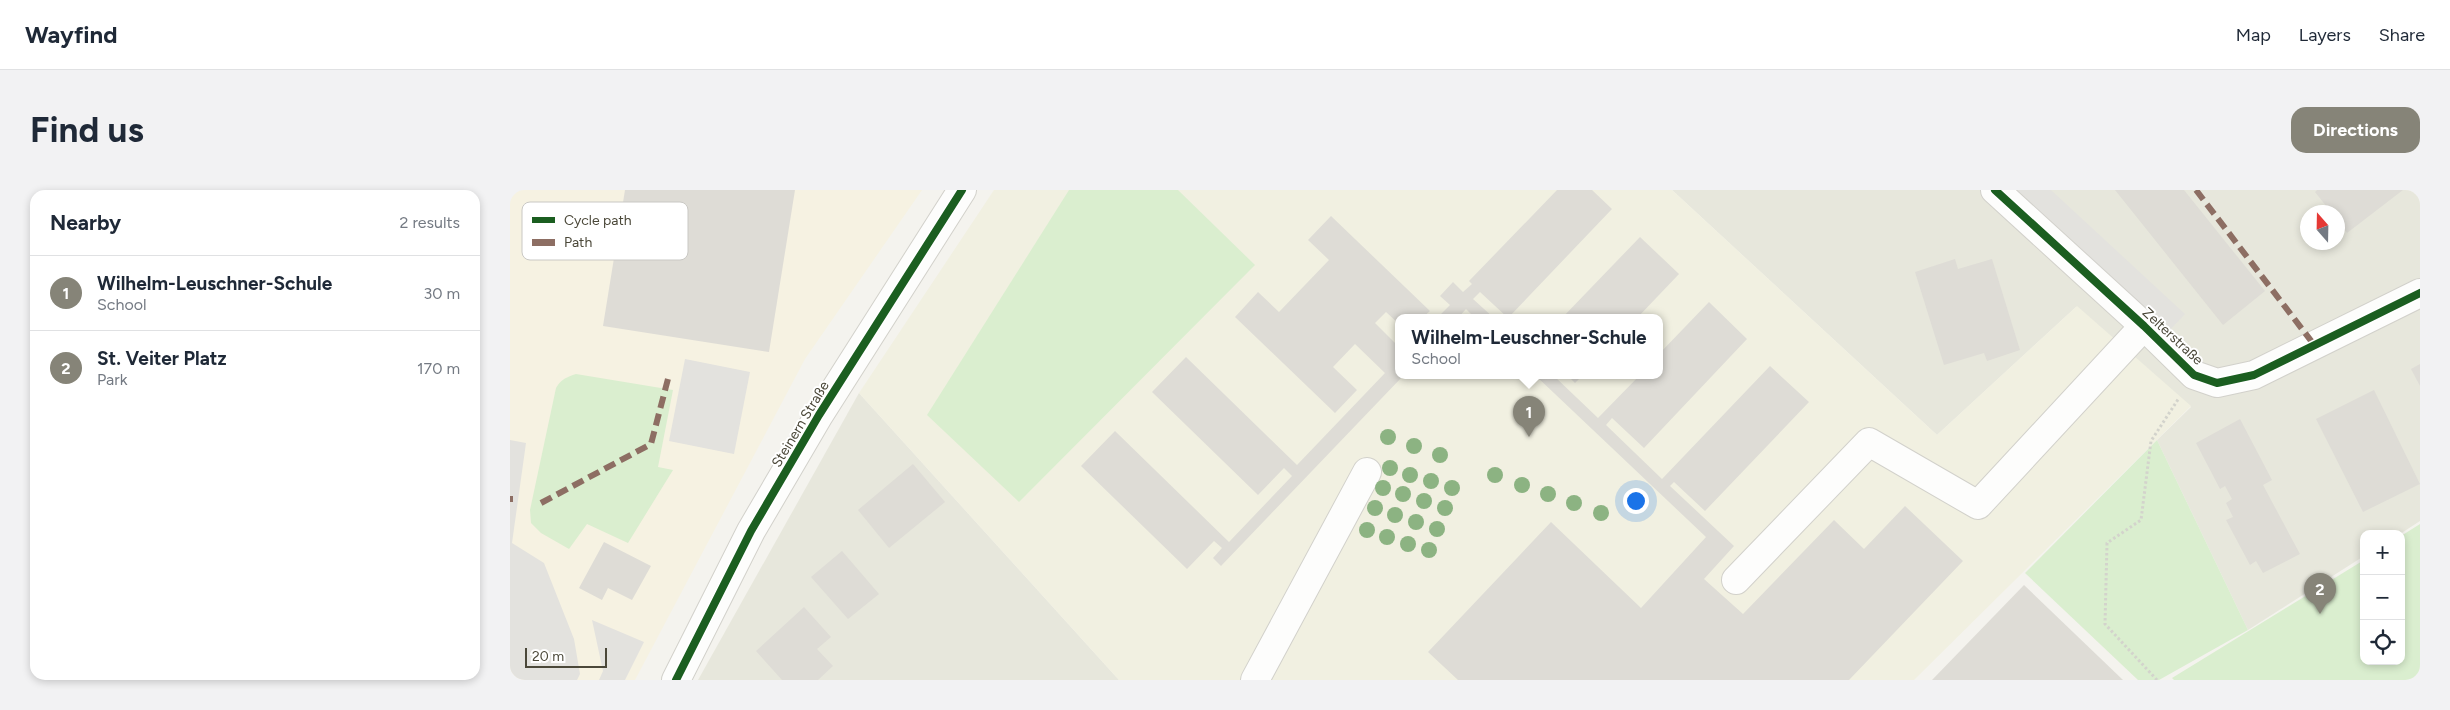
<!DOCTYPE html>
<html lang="en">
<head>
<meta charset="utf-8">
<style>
	:root { --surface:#fff; --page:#f2f2f3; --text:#1f2937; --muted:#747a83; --line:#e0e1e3; --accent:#868478 }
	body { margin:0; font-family:Figtree,sans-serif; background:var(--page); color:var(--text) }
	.controls { position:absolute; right:15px; bottom:15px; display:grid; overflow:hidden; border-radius:10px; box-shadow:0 2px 8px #0003 }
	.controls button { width:45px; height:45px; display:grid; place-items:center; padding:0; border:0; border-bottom:1px solid var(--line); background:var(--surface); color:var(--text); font:25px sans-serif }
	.compass { position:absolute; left:1790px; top:15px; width:45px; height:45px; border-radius:50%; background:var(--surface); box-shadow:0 2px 8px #0003; rotate:340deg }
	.scale { position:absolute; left:15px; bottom:12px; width:82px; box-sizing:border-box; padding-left:5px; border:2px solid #4b4839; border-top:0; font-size:14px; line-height:18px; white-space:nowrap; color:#4b4839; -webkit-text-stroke:4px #fff; paint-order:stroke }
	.you { position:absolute; left:1125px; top:310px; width:18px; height:18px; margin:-12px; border:4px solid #fff; border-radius:50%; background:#1a73e8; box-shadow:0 0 0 8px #1a73e833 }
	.badge { display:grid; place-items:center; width:32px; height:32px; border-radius:50%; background:var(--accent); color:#fff; font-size:16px; font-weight:700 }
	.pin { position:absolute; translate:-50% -41px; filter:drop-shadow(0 1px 2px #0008) }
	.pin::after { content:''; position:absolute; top:26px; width:18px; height:15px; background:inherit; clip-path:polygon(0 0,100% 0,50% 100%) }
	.popup { position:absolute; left:885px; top:124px; width:268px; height:65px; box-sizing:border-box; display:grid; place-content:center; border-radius:10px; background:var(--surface); filter:drop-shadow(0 1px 4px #0005); font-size:16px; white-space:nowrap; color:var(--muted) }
	.popup b { font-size:19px; color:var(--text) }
	.popup::after { content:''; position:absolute; left:50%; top:100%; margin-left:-10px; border:10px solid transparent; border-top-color:var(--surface) }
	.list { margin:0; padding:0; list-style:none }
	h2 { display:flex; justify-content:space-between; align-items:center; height:65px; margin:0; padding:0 20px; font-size:21px }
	h2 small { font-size:16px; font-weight:400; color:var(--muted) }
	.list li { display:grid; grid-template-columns:32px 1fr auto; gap:15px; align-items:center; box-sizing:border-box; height:75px; padding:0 20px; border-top:1px solid var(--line) }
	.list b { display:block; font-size:19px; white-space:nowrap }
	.list p { margin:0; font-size:16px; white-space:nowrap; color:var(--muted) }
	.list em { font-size:16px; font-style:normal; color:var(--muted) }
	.icon { flex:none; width:28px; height:28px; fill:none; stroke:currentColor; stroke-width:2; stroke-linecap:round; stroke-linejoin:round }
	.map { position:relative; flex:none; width:1910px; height:490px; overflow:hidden; border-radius:15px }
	header { display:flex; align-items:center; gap:30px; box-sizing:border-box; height:70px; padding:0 25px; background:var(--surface); border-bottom:1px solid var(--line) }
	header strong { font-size:24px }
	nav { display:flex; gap:28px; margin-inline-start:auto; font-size:18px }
	.intro { display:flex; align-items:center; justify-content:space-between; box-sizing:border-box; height:120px; padding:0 30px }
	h1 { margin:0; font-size:35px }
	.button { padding:12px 22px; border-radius:15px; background:var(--accent); color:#fff; font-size:18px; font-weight:700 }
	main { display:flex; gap:30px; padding:0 30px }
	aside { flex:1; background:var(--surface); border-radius:15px; box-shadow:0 2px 8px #0003 }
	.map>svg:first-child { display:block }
	.residential { fill:#e7e7dc; fill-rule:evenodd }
	.commercial { fill:#f6f2e2 }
	.education { fill:#f1f0e1; fill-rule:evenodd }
	.green { fill:#daeecf }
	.parking { fill:#e3e2de }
	.building { fill:#dedcd6 }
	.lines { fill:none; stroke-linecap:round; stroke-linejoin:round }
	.minor-casing { stroke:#d2d1cb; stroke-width:30 }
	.path { stroke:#d3d3cc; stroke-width:3; stroke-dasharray:2.5 2.5; stroke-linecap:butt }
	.minor { stroke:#fdfdfc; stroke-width:28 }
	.quiet { stroke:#8d6e63; stroke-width:6; stroke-dasharray:12 6; stroke-linecap:butt }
	.cycleway-casing { stroke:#fff; stroke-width:11 }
	.cycleway { stroke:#1b5e20; stroke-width:8 }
	.tree { fill:#8cb382 }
	.labels { text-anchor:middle; stroke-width:4; stroke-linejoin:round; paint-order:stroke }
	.street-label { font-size:14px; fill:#4b4839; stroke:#fff }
	.key { fill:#fff; stroke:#c9c8c4; stroke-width:1 }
	.key-label { font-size:14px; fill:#4b4839 }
</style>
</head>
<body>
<header>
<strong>Wayfind</strong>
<nav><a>Map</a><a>Layers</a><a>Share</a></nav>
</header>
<div class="intro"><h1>Find us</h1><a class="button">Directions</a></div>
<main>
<aside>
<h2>Nearby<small>2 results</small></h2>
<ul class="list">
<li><span class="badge">1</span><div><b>Wilhelm-Leuschner-Schule</b><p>School</p></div><em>30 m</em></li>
<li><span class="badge">2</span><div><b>St. Veiter Platz</b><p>Park</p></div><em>170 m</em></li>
</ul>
</aside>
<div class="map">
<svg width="1910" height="490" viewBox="0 0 1910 490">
	<rect width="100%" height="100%" fill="#f4f3ee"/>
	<g class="residential">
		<path d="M1162,0H1910V331L1890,344H1854V366L1738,440L1647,250L1681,217L1566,117L1427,245ZM1798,22H1828V52H1798Z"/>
		<polygon points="349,203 609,490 188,490"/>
	</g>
	<polygon class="commercial" points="0,0 412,0 295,169 125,490 0,490"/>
	<path class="education" d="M484,0H1162L1427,245L1567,116L1681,216L1404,490H609L349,203ZM889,128H1149V186H889Z"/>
	<g class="green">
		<polygon points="559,0 668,0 745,75 509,312 417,225"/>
		<path d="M66,184L163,200L148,277L163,280L118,353L77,334L59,359L31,343L21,333L20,320L46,198C51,189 57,187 66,184Z"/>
		<polygon points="1647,250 1738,440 1649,490 1628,490 1515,383"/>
		<polygon points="1910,334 1910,490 1664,490 1662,488 1854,370 1854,471 1891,471 1891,346"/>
	</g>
	<g class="parking">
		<polygon points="1504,0 1541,0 1675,124 1658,142"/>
		<polygon points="175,169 240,182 224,264 159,251"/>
		<polygon points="0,250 16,253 2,353 34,373 64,449 70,484 67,490 0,490"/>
		<polygon points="82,430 134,452 115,490 89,490 93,481"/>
	</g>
	<g class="building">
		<polygon points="115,0 285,0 259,162 93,136"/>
		<polygon points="1047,0 1082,0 1102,19 998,128 970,102 963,109 984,128 965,128 956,119 948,128 927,128 940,115 930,106 943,92 953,102 962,94 959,91"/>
		<polygon points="1605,0 1674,0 1755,101 1713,135"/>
		<polygon points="1807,0 1893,0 1837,43 1828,31 1828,22 1821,22 1805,2"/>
		<polygon points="821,26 920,121 912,128 889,128 889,134 876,122 865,133 889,157 889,186 893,186 711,376 703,368 712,358 704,351 677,379 571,276 605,241 719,352 782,286 774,278 748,305 642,202 676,167 787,275 875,183 845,154 823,177 847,200 825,223 725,127 748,102 769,122 819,70 798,50"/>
		<polygon points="1130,47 1169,84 1127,128 1052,128"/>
		<polygon points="1445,69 1448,79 1482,69 1510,160 1477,171 1474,163 1434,175 1405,82"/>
		<polygon points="1199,112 1237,149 1134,258 1102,228 1096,235 1152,289 1260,176 1299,212 1195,321 1164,292 1160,296 1224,356 1194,389 1233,424 1324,330 1354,359 1395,316 1453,371 1339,490 948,490 918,462 1041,332 1131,418 1196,347 1026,186 1044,186 1088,228 1129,186 1149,186 1149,164"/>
		<polygon points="1910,174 1910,196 1901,179"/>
		<polygon points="1058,186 1072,186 1065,193"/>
		<polygon points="1864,200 1910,294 1853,322 1806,229"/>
		<polygon points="1730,229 1762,290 1753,295 1790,364 1753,383 1746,371 1740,375 1716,330 1723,327 1716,313 1722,309 1715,296 1710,299 1686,253"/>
		<polygon points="403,274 435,312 379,358 348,320"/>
		<polygon points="94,352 141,376 122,410 98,398 92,410 69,398"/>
		<polygon points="332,361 369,404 338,429 301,387"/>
		<polygon points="1514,395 1613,490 1422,490"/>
		<polygon points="294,417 321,447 307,459 323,476 308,490 272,490 246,461"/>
	</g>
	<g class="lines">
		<defs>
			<g id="minor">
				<polyline points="1485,0 1634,136 1684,185 1707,193 1744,185 1910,103"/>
				<polyline points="1226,390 1359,252 1468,315 1634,136"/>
				<polyline points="166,490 241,341 309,225 452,0"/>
				<polyline points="745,490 857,282"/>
			</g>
		</defs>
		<use href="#minor" class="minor-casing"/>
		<polyline class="path" points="1647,490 1595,434 1597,353 1631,330 1641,251 1669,208"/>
		<use href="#minor" class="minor"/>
		<g class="quiet">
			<polyline points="1686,0 1805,156"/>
			<polyline points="0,309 3,309"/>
			<polyline points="31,313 141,254 159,185"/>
		</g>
		<defs>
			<g id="cycleway">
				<polyline points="1485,0 1634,136 1684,185 1707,193 1744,185 1910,103"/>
				<polyline points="166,490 241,341 309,225 452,0"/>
			</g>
		</defs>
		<use href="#cycleway" class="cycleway-casing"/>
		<use href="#cycleway" class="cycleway"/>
	</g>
	<g class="tree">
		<circle cx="878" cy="247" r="8"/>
		<circle cx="904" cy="256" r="8"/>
		<circle cx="930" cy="265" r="8"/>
		<circle cx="880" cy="278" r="8"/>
		<circle cx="900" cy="285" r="8"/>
		<circle cx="985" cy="285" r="8"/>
		<circle cx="921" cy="291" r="8"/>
		<circle cx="1012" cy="295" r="8"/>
		<circle cx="873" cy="298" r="8"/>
		<circle cx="942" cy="298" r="8"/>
		<circle cx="893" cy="304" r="8"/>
		<circle cx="1038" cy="304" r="8"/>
		<circle cx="914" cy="311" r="8"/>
		<circle cx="1064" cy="313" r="8"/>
		<circle cx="865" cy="318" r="8"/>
		<circle cx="935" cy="318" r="8"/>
		<circle cx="1091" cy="323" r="8"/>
		<circle cx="885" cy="325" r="8"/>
		<circle cx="906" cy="332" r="8"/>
		<circle cx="927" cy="339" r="8"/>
		<circle cx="857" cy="340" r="8"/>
		<circle cx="877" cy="347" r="8"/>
		<circle cx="898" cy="354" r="8"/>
		<circle cx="919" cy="360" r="8"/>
	</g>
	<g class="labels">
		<g class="street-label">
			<text transform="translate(1663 146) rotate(43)" y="5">Zelterstraße</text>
			<text transform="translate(290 234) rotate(-59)" y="5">Steinern Straße</text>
		</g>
	</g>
	<rect x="12" y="12" width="166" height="58" rx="8" class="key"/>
	<rect x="22" y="27" width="23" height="6" fill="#1b5e20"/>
	<rect x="22" y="49" width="23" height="7" fill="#8d6e63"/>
	<g class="key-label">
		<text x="54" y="35">Cycle path</text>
		<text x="54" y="57">Path</text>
	</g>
</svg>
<div class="controls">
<button>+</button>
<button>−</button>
<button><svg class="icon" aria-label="locate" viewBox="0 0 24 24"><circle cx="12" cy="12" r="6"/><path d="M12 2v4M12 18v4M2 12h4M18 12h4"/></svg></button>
</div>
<svg class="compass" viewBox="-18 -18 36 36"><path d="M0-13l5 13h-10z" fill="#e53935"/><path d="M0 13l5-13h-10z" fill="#747a83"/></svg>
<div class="scale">20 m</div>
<div class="you"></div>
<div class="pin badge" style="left:1019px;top:247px">1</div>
<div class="popup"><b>Wilhelm-Leuschner-Schule</b>School</div>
<div class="pin badge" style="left:1810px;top:424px">2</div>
</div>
</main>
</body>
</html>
